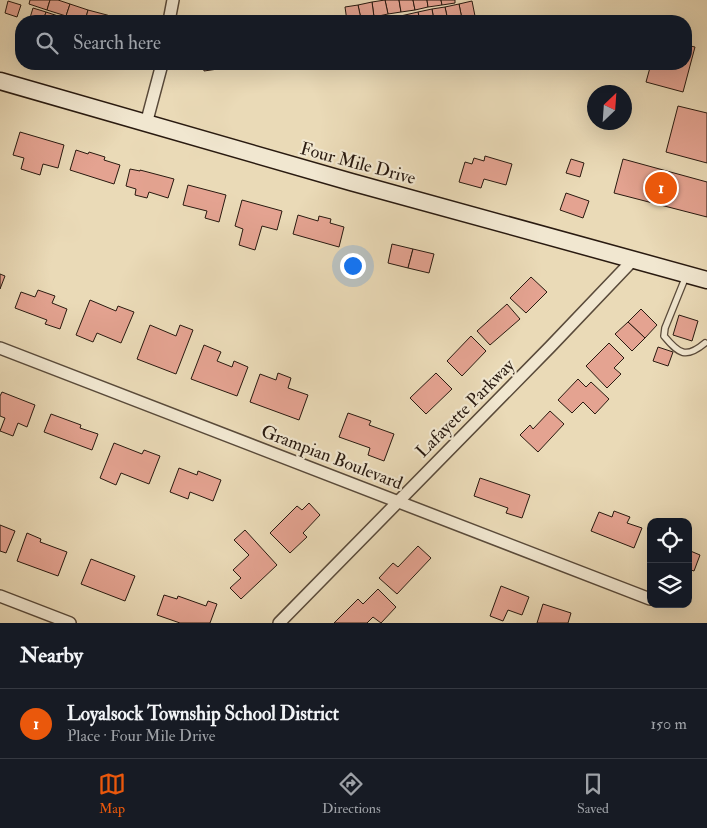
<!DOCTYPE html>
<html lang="en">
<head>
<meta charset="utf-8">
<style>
	:root { --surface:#171b24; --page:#20242c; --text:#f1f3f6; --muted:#9ea1a6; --line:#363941; --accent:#ea580c }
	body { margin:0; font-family:"IM FELL Double Pica",serif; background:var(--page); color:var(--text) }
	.controls { position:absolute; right:15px; bottom:15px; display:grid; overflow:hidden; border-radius:10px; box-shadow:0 5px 20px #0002 }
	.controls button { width:45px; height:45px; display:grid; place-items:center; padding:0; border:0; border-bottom:1px solid var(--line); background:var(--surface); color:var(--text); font:25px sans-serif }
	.compass { position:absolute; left:587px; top:85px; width:45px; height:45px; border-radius:50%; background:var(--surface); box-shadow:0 5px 20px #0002; rotate:25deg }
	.you { position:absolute; left:352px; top:265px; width:18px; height:18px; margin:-12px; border:4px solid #fff; border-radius:50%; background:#1a73e8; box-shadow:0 0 0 8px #1a73e833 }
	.badge { display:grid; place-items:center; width:32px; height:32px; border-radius:50%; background:var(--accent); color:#fff; font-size:16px; font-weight:700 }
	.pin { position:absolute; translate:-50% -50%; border:2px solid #fff; box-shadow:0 1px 5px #0006 }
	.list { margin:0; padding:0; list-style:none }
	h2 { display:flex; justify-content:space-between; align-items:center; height:65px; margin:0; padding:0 20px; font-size:21px }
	h2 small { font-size:16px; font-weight:400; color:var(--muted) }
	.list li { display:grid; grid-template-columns:32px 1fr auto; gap:15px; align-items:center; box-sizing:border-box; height:70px; padding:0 20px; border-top:1px solid var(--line) }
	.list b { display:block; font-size:19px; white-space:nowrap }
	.list p { margin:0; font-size:16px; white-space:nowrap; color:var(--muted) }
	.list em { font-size:16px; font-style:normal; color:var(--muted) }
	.icon { flex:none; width:28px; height:28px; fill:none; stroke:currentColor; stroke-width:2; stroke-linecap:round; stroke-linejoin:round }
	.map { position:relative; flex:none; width:707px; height:623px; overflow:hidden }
	.search { position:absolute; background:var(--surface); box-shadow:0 5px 20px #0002; left:15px; right:15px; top:15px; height:55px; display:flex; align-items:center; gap:12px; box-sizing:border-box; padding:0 18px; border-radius:20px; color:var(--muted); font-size:19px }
	.sheet { height:135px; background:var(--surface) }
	nav { display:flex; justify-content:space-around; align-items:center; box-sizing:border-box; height:70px; border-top:1px solid var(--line); background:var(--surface); font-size:14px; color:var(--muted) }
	nav a { display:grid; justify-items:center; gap:2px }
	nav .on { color:var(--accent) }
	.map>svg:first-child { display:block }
	.building { fill:#e4a391; stroke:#291a10 }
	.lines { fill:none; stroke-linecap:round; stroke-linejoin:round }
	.lane-casing { stroke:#594a3a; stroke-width:8 }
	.street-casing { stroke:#594a3a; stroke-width:14 }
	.secondary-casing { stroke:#291a10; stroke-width:19 }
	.lane { stroke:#f1e7d0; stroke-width:5.5 }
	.street { stroke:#f1e7d0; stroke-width:11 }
	.secondary { stroke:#f1e7d0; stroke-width:16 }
	.labels { text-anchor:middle; stroke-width:4.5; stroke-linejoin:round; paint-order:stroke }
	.street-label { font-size:18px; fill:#291a10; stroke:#f1e7d0 }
</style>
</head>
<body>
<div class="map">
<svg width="707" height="623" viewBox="0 0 707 623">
	<rect width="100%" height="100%" fill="#eadab7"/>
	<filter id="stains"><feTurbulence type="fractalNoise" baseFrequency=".004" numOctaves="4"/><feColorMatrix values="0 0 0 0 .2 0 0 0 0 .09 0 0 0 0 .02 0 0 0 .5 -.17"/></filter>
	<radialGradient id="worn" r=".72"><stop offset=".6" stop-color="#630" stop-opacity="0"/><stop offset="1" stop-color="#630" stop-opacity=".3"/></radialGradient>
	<g class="building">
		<polygon points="30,0 50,0 47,10 29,4"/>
		<polygon points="50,0 58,0 70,4 66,16 47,10"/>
		<polygon points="385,0 399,0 401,12 388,14"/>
		<polygon points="385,0 388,14 374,17 372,2"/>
		<polygon points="399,0 413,0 415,10 401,12"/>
		<polygon points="413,0 427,0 428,7 415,10"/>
		<polygon points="427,0 441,0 442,5 428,7"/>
		<polygon points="441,0 455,0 455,3 442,5"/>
		<polygon points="8,1 21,5 17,17 5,13"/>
		<polygon points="472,1 475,16 462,19 459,4"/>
		<polygon points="372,2 374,17 361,19 358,5"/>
		<polygon points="70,4 88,10 85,21 66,16"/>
		<polygon points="459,4 462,19 448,21 445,7"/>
		<polygon points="358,5 361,19 347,21 345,7"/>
		<polygon points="445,7 448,21 434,21 432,9"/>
		<polygon points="33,8 46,12 43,21 29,21"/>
		<polygon points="432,9 434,21 420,21 418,12"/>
		<polygon points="88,10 107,15 105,21 85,21"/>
		<polygon points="46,12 58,16 56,21 43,21"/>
		<polygon points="418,12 420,21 406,21 405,15"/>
		<polygon points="107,15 125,21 105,21"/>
		<polygon points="405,15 406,21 392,21 391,18"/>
		<polygon points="58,16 70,20 70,21 56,21"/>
		<polygon points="686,45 695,47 683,92 646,82 651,64 686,64"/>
		<polygon points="203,64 217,64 218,69 204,71"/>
		<polygon points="217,64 231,64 231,67 218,69"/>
		<polygon points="678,106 707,113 707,163 666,152"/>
		<polygon points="20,132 64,145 58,168 43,164 40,175 21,169 24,158 13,155"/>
		<polygon points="76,150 88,154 89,152 105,157 104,160 120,165 114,184 70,170"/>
		<polygon points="485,156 512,164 506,185 484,179 481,188 459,182 465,162 472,164 474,158 484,161"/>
		<polygon points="571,159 584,163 580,177 566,173"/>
		<polygon points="623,159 707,182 707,217 614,193"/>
		<polygon points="130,169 140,171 140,170 174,179 168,198 149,192 147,198 135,195 136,189 126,186"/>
		<polygon points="188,185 226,195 219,222 205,218 207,211 183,205"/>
		<polygon points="566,193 589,201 583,218 560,210"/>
		<polygon points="242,200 282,211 277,230 262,226 255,250 239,245 243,229 235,226"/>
		<polygon points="298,215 318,221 319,216 331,219 330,223 344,227 339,247 293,234"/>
		<polygon points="392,244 413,249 408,268 388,263"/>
		<polygon points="413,249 434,254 429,273 408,268"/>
		<polygon points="0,274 5,276 0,289"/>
		<polygon points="531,277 547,292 526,313 510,298"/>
		<polygon points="38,290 55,296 52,303 67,309 60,329 45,324 47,320 15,308 21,292 35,297"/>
		<polygon points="90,300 116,311 118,306 134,312 121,343 97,333 93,342 76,335"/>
		<polygon points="507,304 520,319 490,345 477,331"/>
		<polygon points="641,309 657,325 645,338 628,322"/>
		<polygon points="679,315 698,321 692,341 673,335"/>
		<polygon points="628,322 645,338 632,351 615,334"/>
		<polygon points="150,325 176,336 180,325 193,330 176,374 137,359"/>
		<polygon points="471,336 486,351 462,376 447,361"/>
		<polygon points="609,343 624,358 614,368 621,374 607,388 586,366"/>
		<polygon points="204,345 221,352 217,361 232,367 234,361 248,367 237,396 191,379"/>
		<polygon points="658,347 673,352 668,366 653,361"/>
		<polygon points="278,373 291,378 288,388 308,395 299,420 250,402 260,374 276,380"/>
		<polygon points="436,373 452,389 426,414 410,398"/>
		<polygon points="578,379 586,387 591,382 609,399 595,414 583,402 572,413 558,400"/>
		<polygon points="2,392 35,405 27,427 18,423 13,436 0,431 5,418 0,416 0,396"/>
		<polygon points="550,411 564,424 538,452 520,435 530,425 533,429"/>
		<polygon points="348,413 371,421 369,425 394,434 384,461 368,455 370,448 339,437"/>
		<polygon points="51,414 81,425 80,428 98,434 92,450 44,432"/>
		<polygon points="114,443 142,454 144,450 160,456 149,484 121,473 116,485 100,478"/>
		<polygon points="179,468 197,475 198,471 221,480 213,501 190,492 188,499 170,492"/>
		<polygon points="480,478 530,495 522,518 506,513 508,508 474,496"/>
		<polygon points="309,503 320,515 303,533 307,537 290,553 270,533 297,506 302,510"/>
		<polygon points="614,511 630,517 627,523 642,528 634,548 591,531 599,512 612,517"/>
		<polygon points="0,525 15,531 6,553 0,551"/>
		<polygon points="245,530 277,565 241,599 230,588 241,578 233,570 249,555 234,540"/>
		<polygon points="27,533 41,539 40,542 67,552 58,576 17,561"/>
		<polygon points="418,546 431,558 397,594 379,578 393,563 398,567"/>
		<polygon points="688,550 700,555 694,571 688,569"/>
		<polygon points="91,559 135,576 125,601 81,584"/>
		<polygon points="501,586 529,597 522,615 508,610 503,621 490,616"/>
		<polygon points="378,589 396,607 381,623 373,617 367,623 334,623 358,599 363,604"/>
		<polygon points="164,595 177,599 178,596 206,606 208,601 217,604 210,623 180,623 157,615"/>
		<polygon points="543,604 571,613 568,623 537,623"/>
	</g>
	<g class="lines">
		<defs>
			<path id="lane" d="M686,276L665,328L664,336C679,354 686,359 705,343"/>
			<g id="street">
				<polyline points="169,21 173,0"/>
				<polyline points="146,124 162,64"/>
				<polyline points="0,348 650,599"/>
				<polyline points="0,596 70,623"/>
				<polyline points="279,623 551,346 633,260"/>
			</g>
			<polyline id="secondary" points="0,81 351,182 707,280"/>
		</defs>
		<use href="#lane" class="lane-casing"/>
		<use href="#street" class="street-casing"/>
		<use href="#secondary" class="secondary-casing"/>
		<use href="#lane" class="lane"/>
		<use href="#street" class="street"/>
		<use href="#secondary" class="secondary"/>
	</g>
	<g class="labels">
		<g class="street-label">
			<text transform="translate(358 163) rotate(15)" y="6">Four Mile Drive</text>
			<text transform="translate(465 408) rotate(-45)" y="6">Lafayette Parkway</text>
			<text transform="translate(332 457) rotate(21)" y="6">Grampian Boulevard</text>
		</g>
	</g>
	<rect width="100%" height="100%" filter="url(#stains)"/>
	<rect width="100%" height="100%" fill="url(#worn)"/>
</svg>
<div class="controls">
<button><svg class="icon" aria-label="locate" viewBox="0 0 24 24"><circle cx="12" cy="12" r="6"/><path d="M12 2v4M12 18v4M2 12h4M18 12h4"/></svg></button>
<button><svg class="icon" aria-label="layers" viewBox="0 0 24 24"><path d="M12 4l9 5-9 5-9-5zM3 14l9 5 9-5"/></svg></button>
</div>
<svg class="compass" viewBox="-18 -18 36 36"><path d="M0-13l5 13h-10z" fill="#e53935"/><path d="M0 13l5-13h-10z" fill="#9ea1a6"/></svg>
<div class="you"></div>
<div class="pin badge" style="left:661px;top:188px">1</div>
<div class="search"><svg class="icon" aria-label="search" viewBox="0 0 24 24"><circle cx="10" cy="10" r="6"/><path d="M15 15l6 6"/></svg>Search here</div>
</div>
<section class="sheet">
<h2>Nearby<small></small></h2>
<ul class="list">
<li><span class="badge">1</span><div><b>Loyalsock Township School District</b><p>Place · Four Mile Drive</p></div><em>150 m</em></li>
</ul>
</section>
<nav>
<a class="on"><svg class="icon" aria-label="map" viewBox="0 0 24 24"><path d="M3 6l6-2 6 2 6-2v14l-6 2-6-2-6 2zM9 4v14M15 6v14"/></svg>Map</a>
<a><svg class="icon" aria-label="directions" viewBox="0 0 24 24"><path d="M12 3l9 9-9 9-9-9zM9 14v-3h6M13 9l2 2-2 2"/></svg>Directions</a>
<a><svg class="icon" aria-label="saved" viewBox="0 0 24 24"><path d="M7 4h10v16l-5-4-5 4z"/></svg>Saved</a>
</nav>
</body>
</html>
